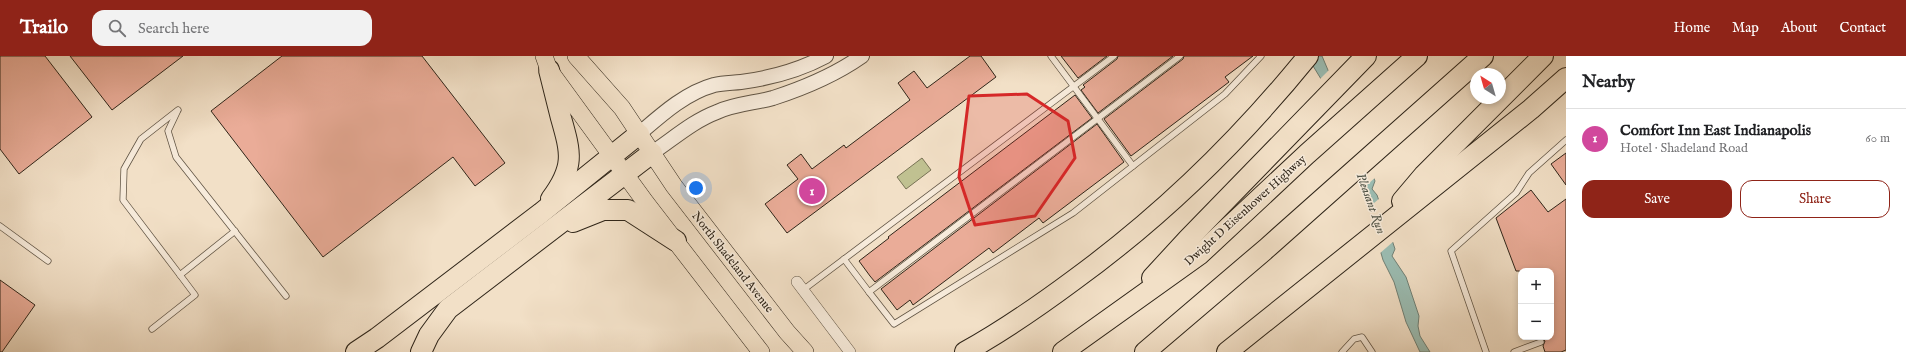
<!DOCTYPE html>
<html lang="en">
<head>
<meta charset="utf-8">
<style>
	:root { --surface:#fff; --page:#f2f2f2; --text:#202124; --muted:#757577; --line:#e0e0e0; --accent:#8f2418 }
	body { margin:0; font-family:"IM FELL English",serif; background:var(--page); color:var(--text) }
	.controls { position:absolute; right:12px; bottom:12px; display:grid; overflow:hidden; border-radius:8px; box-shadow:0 2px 6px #0003 }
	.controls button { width:36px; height:36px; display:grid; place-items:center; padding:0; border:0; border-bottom:1px solid var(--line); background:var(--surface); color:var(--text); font:20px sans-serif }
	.compass { position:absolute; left:1470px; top:12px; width:36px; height:36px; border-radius:50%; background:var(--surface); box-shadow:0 2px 6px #0003; rotate:323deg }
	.you { position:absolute; left:696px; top:132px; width:14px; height:14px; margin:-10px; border:3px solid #fff; border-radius:50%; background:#1a73e8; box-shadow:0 0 0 6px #1a73e833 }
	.badge { display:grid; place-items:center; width:26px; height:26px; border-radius:50%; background:var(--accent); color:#fff; font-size:13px; font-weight:700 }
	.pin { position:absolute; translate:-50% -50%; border:2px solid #fff; box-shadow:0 1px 4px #0006 }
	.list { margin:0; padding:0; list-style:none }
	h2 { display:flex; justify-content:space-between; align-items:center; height:52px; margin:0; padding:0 16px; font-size:17px }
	h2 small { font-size:13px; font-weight:400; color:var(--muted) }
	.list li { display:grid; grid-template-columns:26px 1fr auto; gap:12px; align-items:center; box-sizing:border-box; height:60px; padding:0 16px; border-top:1px solid var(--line) }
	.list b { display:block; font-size:15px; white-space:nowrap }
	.list p { margin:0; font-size:13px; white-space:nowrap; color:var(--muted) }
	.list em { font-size:13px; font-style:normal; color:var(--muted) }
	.actions { display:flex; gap:8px; padding:12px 16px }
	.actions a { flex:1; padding:9px 0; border:1px solid var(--accent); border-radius:12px; text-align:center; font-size:14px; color:var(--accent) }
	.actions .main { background:var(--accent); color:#fff }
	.icon { flex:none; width:22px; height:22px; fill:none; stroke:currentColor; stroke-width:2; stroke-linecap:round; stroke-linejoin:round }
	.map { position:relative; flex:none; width:1566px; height:296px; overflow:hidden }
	header { display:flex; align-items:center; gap:24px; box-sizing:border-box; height:56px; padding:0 20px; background:var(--accent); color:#fff }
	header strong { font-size:19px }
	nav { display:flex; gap:22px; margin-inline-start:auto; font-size:14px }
	.search { width:280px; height:36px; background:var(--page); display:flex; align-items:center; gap:10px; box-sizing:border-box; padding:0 14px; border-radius:12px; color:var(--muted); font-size:15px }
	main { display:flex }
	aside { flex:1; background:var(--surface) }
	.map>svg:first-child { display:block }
	.green { fill:#c0c191; stroke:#787355 }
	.water { fill:#9bbdb3; stroke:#708075 }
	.pier { fill:#f2e0c7 }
	.building { fill:#eaac98; stroke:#2f2519 }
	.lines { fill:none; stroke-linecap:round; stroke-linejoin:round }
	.service-casing { stroke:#605444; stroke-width:7 }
	.minor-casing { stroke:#605444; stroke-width:12 }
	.tertiary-casing { stroke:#605444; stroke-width:16 }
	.primary-casing { stroke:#2f2519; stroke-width:18 }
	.motorway-casing { stroke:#2f2519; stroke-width:22 }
	.service { stroke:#f7ebdb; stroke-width:5.5 }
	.minor { stroke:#f7ebdb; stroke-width:11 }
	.tertiary { stroke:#f7ebdb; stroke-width:14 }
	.primary { stroke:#f2e0c7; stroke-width:17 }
	.motorway { stroke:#f2e0c7; stroke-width:20 }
	.marked { fill:#d62828; fill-opacity:0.2; stroke:#d62828; stroke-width:3; stroke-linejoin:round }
	.labels { text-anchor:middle; stroke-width:3; stroke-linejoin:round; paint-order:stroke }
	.street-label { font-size:12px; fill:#2f2519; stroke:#f7ebdb }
	.water-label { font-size:13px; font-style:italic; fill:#4f5347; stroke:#f7ebdb }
</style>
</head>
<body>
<header>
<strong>Trailo</strong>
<div class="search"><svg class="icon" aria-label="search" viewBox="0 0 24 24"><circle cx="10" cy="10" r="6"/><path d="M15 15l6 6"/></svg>Search here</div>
<nav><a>Home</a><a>Map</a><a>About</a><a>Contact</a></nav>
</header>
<main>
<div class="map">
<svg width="1566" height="296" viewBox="0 0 1566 296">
	<rect width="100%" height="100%" fill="#f2e0c7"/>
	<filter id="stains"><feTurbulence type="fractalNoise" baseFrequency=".005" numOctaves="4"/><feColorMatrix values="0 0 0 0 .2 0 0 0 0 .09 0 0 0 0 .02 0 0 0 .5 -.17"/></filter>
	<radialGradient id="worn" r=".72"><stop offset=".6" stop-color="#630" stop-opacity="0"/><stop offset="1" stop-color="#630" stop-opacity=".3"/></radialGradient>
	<polygon class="green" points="922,102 931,114 906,133 897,121"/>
	<polygon class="water" points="1307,0 1322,0 1375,125 1372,133 1377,139 1395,193 1392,200 1406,221 1419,260 1418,270 1420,280 1430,296 1420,296 1406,266 1394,226 1383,204 1364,138 1321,23"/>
	<g class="pier">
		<polygon points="1330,13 1376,121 1361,134 1319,24"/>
		<polygon points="1380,142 1394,185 1379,198 1367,153"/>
	</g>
	<g class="building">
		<polygon points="0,0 45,0 92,61 19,118 0,93"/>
		<polygon points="70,0 183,0 112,54"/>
		<polygon points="282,0 422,0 505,107 475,130 453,101 323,201 211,55"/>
		<polygon points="970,0 981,0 996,21 787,177 765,148 798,123 787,109 801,98 812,113 844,89 846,92 910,44 898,27 914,15 927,32"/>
		<polygon points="1061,0 1107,0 1078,22"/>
		<polygon points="1118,0 1173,0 1098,57 1081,34 1085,31 1083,29 1117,3"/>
		<polygon points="1184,0 1253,0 1225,21 1229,26 1131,100 1104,63 1183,3"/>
		<polygon points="1075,39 1092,62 875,226 870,220 859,205 889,182 888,181"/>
		<polygon points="1097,68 1124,106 1043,167 1039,162 993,197 989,192 913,249 910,244 897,254 881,233"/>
		<polygon points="1566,97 1566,129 1551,108"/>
		<polygon points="1531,134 1548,156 1566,143 1566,294 1561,296 1545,296 1543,290 1545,285 1540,281 1551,281 1551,215 1516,215 1496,162"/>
		<polygon points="0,224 35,249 2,296 0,296"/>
	</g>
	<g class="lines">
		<defs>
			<g id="service">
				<polyline points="1051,0 1133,110 1225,38 1261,0"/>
				<polyline points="178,54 141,83 124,113 123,144 180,219 235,175"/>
				<polyline points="177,56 168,75 176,101 286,240"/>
				<polyline points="0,170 48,205"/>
				<polyline points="844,203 869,236 1180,0"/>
				<polyline points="803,234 1114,0"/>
				<polyline points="869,236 894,268 1073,157 1133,110"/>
				<polyline points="152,273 195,239 180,219"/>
				<polyline points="1342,296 1354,283 1362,281 1372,296"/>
				<polyline points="1486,296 1451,195 1516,137 1529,117 1566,84"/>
				<polyline points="1514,296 1541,286"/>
			</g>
			<polyline id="minor" points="797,226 850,296"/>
			<g id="tertiary">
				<path d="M639,78C661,59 685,37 714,29C723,27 732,27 741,26C771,22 800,14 826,0"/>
				<path d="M652,97C673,83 693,65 717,56C734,48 755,47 773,42C804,32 835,19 862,0"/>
			</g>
			<g id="primary">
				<polyline points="544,0 549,14 646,147 761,296"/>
				<polyline points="576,0 622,52 674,130 787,276 805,296"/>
			</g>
			<g id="motorway">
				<path d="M549,14C553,30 557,46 561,62C571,97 575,111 551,143"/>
				<polyline points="1402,145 1424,119 1543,0"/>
				<polyline points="573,166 603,154 628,154 676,185"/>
				<polyline points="1152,222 1187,184 1366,0"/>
				<polyline points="356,296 377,282 541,157 639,78"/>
				<polyline points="421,296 429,279 448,253 652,97"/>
				<path d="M965,296C1003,275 1039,250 1074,224C1162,160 1239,85 1308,0"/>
				<polyline points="1063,296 1200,198 1307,98 1417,0"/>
				<polyline points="1145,296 1267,192 1483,0"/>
				<polyline points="1227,296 1531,53 1566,22"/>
			</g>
		</defs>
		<use href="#service" class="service-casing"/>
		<use href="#minor" class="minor-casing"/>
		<use href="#tertiary" class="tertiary-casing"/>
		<use href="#primary" class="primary-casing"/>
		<use href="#motorway" class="motorway-casing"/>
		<use href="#service" class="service"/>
		<use href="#minor" class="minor"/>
		<use href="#tertiary" class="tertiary"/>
		<use href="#primary" class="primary"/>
		<use href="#motorway" class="motorway"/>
	</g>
	<path class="marked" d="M1027,38L1068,65L1075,102L1035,160L975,169L959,121L969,40Z"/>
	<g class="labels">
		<g class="street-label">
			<text transform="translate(1245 154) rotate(-42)" y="4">Dwight D Eisenhower Highway</text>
			<text transform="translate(733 206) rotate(52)" y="4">North Shadeland Avenue</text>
		</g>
		<g class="water-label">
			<text transform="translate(1372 147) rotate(70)" y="5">Pleasant Run</text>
		</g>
	</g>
	<rect width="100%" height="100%" filter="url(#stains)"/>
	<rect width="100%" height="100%" fill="url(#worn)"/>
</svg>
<div class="controls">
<button>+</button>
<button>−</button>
</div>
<svg class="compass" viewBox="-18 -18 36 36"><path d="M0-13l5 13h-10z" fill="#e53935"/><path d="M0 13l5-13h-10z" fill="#757577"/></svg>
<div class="you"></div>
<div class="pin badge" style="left:812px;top:135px;background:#d1479c">1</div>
</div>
<aside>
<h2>Nearby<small></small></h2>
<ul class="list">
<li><span class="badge" style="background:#d1479c">1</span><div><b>Comfort Inn East Indianapolis</b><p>Hotel · Shadeland Road</p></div><em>60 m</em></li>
</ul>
<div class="actions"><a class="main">Save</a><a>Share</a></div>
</aside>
</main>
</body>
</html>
